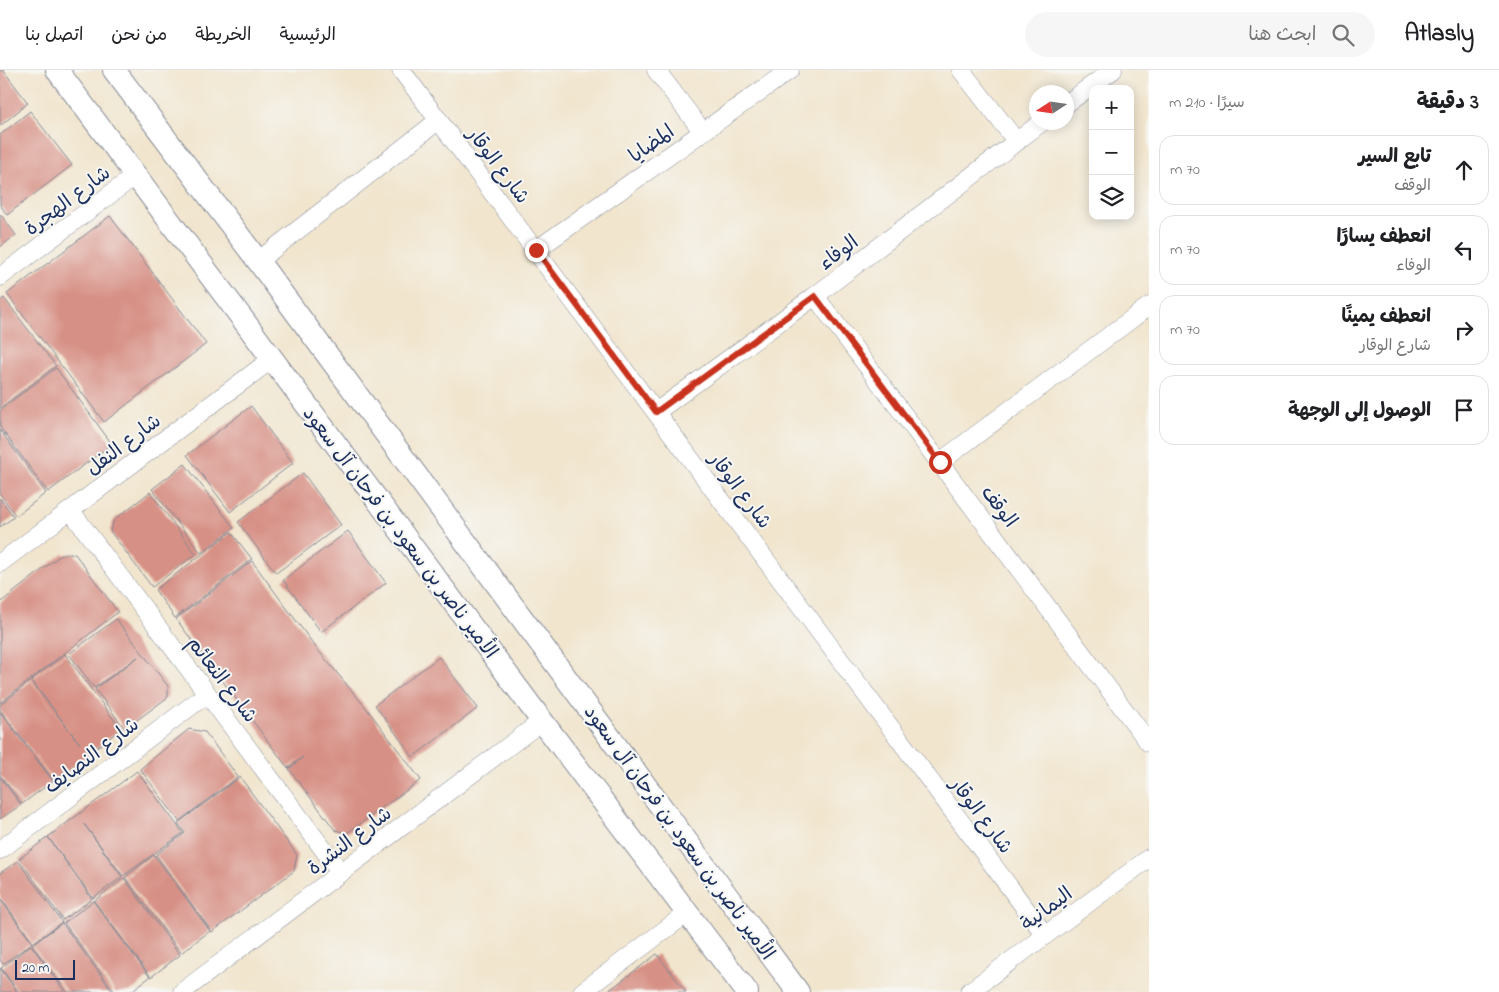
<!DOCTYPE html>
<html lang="ar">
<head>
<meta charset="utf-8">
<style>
	:root { --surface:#fff; --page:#f6f6f6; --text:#202124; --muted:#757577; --line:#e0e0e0 }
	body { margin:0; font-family:"Indie Flower","Playpen Sans Arabic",sans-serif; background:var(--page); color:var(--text); direction:rtl }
	.controls { position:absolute; right:15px; top:15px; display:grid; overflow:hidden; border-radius:10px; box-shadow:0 2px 12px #0003 }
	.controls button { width:45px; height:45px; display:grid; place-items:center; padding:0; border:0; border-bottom:1px solid var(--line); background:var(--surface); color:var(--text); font:25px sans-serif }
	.compass { position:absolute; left:1029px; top:15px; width:45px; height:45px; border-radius:50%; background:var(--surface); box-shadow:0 2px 12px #0003; rotate:258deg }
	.scale { position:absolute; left:15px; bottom:12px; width:60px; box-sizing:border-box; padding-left:5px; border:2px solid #1b2f5e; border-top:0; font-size:14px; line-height:18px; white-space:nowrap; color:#1b2f5e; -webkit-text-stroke:4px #f6f6f2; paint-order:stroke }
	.stop { position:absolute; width:15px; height:15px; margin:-11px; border:4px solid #c8321e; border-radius:50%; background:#fff }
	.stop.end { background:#c8321e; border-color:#fff; box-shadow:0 1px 5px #0008 }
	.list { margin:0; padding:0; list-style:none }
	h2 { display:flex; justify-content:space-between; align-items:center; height:65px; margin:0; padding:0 20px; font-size:21px }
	h2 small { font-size:16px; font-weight:400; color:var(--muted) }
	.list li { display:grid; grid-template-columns:32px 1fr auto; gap:15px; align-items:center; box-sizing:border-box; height:70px; margin:0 10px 10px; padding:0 10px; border:1px solid var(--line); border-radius:15px }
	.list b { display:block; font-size:19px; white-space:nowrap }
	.list p { margin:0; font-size:16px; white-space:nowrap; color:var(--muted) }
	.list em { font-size:16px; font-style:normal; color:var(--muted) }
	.icon { flex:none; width:28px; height:28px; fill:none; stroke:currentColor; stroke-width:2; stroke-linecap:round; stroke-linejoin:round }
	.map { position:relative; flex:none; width:1149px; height:922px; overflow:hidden; direction:ltr }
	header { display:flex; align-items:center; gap:30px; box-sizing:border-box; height:70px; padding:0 25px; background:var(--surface); border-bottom:1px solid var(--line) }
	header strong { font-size:24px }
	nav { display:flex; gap:28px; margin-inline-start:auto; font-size:18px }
	.search { width:350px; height:45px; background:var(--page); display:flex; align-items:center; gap:12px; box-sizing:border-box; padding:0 18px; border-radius:28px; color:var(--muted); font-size:19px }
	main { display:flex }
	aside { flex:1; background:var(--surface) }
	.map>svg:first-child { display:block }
	.building { fill:#d79085 }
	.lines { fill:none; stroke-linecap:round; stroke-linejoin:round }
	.minor-casing { stroke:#868a96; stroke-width:19 }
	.tertiary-casing { stroke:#868a96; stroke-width:24 }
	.minor { stroke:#fff; stroke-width:18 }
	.tertiary { stroke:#fff; stroke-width:22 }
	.route { stroke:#c8321e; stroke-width:6 }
	.labels { text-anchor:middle; stroke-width:4; stroke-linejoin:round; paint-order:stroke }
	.street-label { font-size:20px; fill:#1b2f5e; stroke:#f6f6f2 }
</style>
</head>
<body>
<header>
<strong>Atlasly</strong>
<div class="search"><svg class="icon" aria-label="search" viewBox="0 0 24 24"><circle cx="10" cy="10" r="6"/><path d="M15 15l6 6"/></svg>ابحث هنا</div>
<nav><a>الرئيسية</a><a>الخريطة</a><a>من نحن</a><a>اتصل بنا</a></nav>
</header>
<main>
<aside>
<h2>3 دقيقة<small>سيرًا · 210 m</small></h2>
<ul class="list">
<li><svg class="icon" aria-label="ahead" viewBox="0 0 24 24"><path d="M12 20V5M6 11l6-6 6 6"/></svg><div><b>تابع السير</b><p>الوقف</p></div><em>70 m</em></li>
<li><svg class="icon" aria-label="left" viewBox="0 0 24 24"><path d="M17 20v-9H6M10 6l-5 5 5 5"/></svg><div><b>انعطف يسارًا</b><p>الوفاء</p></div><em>70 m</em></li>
<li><svg class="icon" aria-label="right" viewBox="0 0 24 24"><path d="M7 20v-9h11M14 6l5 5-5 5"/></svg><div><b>انعطف يمينًا</b><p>شارع الوقار</p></div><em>70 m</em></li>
<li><svg class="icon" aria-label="arrive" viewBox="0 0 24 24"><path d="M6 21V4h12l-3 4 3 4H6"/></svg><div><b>الوصول إلى الوجهة</b></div></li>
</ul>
</aside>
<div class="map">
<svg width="1149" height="922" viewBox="0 0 1149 922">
	<rect width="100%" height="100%" fill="#f6f6f2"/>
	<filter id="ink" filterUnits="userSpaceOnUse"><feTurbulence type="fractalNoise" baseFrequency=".02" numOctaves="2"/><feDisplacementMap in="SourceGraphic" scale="10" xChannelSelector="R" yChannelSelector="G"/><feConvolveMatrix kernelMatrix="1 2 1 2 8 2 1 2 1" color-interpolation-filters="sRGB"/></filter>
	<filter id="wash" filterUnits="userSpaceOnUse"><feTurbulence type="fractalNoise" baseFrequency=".0096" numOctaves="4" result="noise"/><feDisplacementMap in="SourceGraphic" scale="20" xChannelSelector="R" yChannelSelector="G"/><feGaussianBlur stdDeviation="1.12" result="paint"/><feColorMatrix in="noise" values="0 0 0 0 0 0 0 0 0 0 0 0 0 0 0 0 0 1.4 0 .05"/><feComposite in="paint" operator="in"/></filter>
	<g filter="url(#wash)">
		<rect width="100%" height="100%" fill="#f1e5ce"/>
		<g id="blocks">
			<g class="building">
				<polygon points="0,0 3,0 28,33 0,56"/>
				<polygon points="30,41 72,95 7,145 0,135 0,65"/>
				<polygon points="0,144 16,165 0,177"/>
				<polygon points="110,146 206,274 104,352 7,224"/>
				<polygon points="4,228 56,296 0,338 0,231"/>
				<polygon points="56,298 112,374 48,422 0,357 0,340"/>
				<polygon points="251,336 293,393 230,442 187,385"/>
				<polygon points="0,360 46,423 16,446 0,424"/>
				<polygon points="185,394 234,458 201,483 152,419"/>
				<polygon points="303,403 341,455 276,503 238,452"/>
				<polygon points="150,422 196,484 152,517 110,461 114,450"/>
				<polygon points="0,428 14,447 0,457"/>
				<polygon points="348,461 386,513 321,562 283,510"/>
				<polygon points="231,462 252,489 175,548 155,520"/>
				<polygon points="62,484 75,484 118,542 0,633 0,533"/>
				<polygon points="252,491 317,579 367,639 421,710 347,763 335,760 289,699 303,687 288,698 176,549"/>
				<polygon points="116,549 168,616 168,627 125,659 95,619 138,587 94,618 69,584"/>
				<polygon points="65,584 121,659 54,711 0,640 0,635 31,611 80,674 31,610"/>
				<polygon points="439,587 478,638 413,687 375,635"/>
				<polygon points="0,642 53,711 22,734 0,705"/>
				<polygon points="189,659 205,662 238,707 179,751 140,699"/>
				<polygon points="137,701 183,763 123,806 84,754 122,807 93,828 48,767"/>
				<polygon points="0,707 21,735 0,749"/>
				<polygon points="240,707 297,785 294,801 212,862 156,785 185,763 178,753"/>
				<polygon points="48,767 92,829 63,850 19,789"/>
				<polygon points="154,785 210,861 181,883 125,807"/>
				<polygon points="18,791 62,852 33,873 0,827 0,803"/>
				<polygon points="124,808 180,885 151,907 94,831"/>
				<polygon points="0,829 32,873 3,894 0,890"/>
				<polygon points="93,831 150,907 130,922 115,922 64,853"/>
				<polygon points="62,853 113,922 67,922 32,875"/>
				<polygon points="31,875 65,922 19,922 1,898"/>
				<polygon points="657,884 686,922 607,922"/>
				<polygon points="0,898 17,922 0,922"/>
			</g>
		</g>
	</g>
	<g filter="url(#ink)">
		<use href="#blocks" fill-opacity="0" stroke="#868a96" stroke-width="1"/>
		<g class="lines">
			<defs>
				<g id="minor">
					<polyline points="401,0 1045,865"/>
					<polyline points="656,0 703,62"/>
					<polyline points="961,0 1017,72"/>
					<polyline points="1066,34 1113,0"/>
					<polyline points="536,180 790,0"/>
					<polyline points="258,191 439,50"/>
					<polyline points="0,207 136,105"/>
					<polyline points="815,226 1149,673"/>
					<polyline points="656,342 815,226 1042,52"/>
					<polyline points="940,392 1149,236"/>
					<polyline points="71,441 341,803"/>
					<polyline points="0,493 272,289"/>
					<polyline points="0,780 207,624"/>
					<polyline points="182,922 542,651"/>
					<polyline points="582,922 686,844"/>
					<polyline points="969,922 1149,788"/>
				</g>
				<g id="tertiary">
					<polyline points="57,0 542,651 747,922"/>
					<polyline points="114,0 258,191 798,922"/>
				</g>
			</defs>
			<use href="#minor" class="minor-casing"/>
			<use href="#tertiary" class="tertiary-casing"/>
			<use href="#minor" class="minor"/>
			<use href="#tertiary" class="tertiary"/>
		</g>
	</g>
	<g class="lines" filter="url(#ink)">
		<polyline class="route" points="536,180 656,342 815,226 940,392"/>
	</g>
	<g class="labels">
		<g class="street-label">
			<text transform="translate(651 73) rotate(-35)" y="7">المضايا</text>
			<text transform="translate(499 95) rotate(53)" y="7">شارع الوقار</text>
			<text transform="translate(67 130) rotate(-37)" y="7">شارع الهجرة</text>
			<text transform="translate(838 182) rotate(-37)" y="7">الوفاء</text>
			<text transform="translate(123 374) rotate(-37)" y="7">شارع النفل</text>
			<text transform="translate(741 420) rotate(53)" y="7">شارع الوقار</text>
			<text transform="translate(1000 436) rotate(53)" y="7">الوقف</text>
			<text transform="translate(401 462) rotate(53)" y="7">الأمير ناصر بن سعود بن فرحان آل سعود</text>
			<text transform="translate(223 609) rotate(53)" y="7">شارع النعائم</text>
			<text transform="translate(91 685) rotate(-37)" y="7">شارع النصايف</text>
			<text transform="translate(982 745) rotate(53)" y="7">شارع الوقار</text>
			<text transform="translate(680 762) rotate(54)" y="7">الأمير ناصر بن سعود بن فرحان آل سعود</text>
			<text transform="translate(349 770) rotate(-37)" y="7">شارع النشرة</text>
			<text transform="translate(1046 838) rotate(-37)" y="7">اليمانية</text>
		</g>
	</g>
</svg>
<div class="controls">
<button>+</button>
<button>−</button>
<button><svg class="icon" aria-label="layers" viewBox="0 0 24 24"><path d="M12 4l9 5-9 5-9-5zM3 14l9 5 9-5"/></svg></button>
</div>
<svg class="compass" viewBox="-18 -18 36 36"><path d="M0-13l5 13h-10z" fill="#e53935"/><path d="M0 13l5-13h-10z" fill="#757577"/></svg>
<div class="scale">20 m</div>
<div class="stop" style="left:940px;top:392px"></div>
<div class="stop end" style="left:536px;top:180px"></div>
</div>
</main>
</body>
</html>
